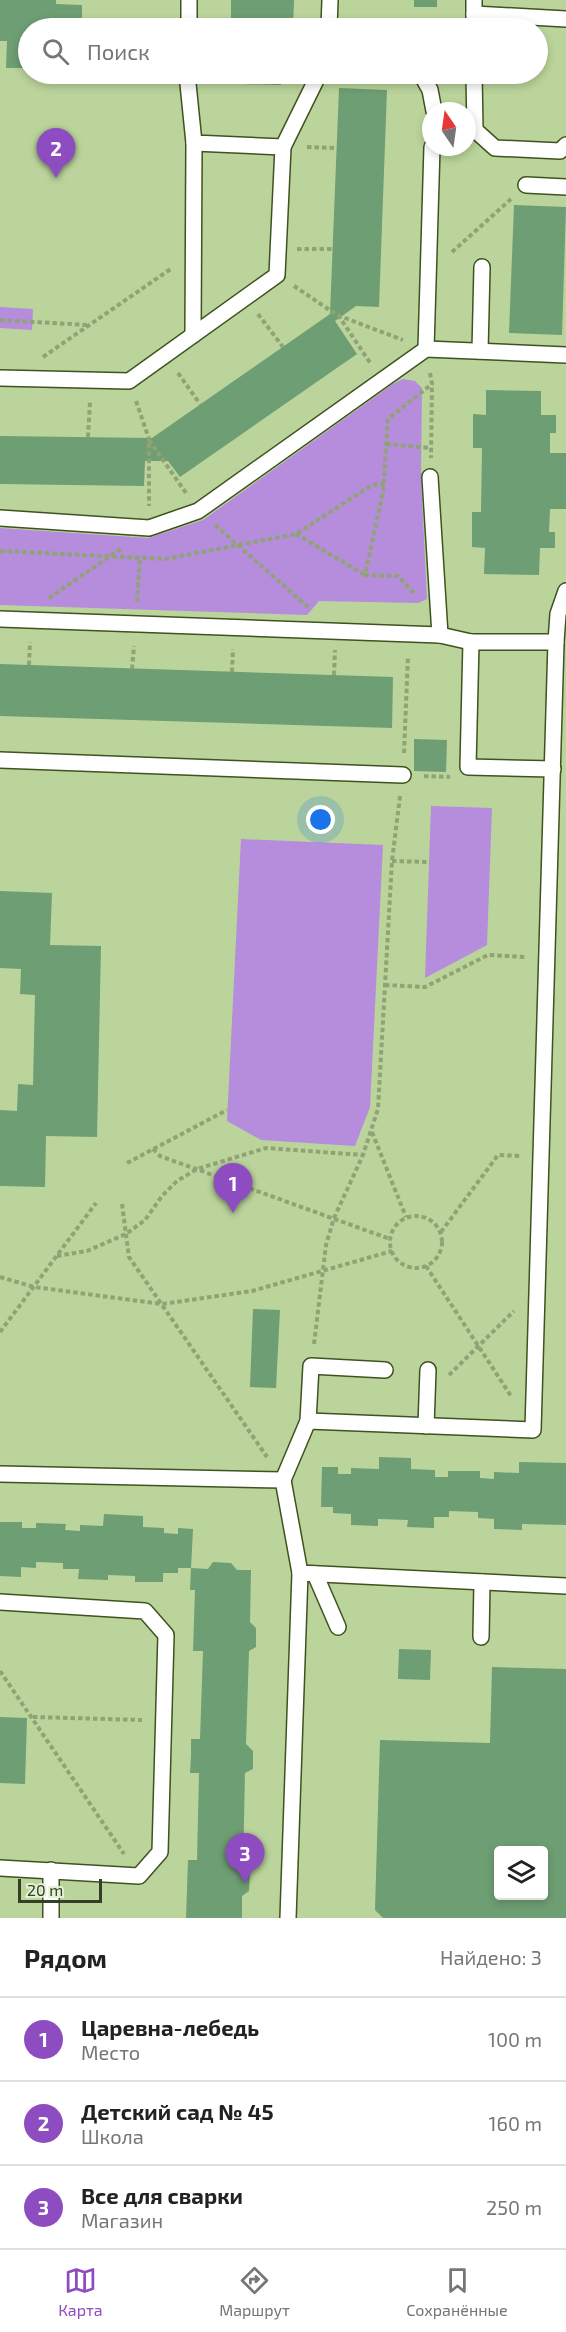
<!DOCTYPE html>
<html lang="ru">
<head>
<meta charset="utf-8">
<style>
	:root { --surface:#fff; --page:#f6f6f6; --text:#222; --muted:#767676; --line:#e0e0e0; --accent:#8e4cc1 }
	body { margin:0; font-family:"Exo 2",sans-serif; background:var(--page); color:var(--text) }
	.controls { position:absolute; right:18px; bottom:18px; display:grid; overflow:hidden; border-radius:6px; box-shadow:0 3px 9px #0003 }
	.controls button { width:54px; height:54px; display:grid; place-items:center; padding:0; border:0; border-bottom:2px solid var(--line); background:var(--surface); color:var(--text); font:30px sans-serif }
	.compass { position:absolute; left:422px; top:102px; width:54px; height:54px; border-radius:50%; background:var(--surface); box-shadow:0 3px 9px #0003; rotate:347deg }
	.scale { position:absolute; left:18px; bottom:15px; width:84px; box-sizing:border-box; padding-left:6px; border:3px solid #353f28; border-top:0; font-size:16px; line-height:21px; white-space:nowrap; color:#353f28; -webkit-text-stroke:4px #e2f0d3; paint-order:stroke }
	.you { position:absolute; left:321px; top:820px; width:21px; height:21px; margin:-15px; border:4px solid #fff; border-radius:50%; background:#1a73e8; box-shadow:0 0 0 9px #1a73e833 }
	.badge { display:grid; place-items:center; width:39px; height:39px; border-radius:50%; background:var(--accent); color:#fff; font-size:20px; font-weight:700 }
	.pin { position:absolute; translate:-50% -50px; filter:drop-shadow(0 2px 3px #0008) }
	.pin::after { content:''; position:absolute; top:32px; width:21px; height:18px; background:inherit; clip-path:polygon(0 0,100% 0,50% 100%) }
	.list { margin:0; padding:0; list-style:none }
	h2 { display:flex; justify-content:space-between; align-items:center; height:78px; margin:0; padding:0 24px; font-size:26px }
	h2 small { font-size:20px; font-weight:400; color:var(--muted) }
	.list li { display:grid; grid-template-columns:39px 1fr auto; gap:18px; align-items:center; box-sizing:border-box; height:84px; padding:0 24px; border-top:2px solid var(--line) }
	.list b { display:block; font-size:22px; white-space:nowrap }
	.list p { margin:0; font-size:20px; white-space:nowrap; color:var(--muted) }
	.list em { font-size:20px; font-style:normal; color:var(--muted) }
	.icon { flex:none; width:33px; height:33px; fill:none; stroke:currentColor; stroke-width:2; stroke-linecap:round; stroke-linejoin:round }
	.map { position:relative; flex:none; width:566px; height:1918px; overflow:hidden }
	.search { position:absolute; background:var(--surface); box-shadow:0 3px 9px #0003; left:18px; right:18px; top:18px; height:66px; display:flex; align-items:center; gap:15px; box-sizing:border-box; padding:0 21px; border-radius:33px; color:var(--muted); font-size:22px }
	.sheet { height:330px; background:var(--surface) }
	nav { display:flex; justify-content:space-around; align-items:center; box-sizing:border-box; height:84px; border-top:2px solid var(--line); background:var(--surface); font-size:16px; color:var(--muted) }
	nav a { display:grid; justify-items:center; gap:3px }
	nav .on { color:var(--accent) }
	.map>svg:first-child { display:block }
	.green { fill:#b68cdc }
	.building { fill:#6e9e73; fill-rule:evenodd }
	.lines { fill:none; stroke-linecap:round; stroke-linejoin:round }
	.service-casing { stroke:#3e531e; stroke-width:18 }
	.path { stroke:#8fa375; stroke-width:4; stroke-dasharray:4.5 3; stroke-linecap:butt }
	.service { stroke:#fff; stroke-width:15 }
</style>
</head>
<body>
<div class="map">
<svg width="566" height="1918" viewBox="0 0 566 1918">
	<rect width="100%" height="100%" fill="#bbd49b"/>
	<g class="green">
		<polygon points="0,307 33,309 32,330 0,328"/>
		<polygon points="403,379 415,381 422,388 421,477 427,599 418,603 319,601 307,615 0,605 0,528 148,538 203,520 393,384"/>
		<polygon points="431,806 492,808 487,945 425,978"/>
		<polygon points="241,839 383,845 370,1107 355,1146 261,1140 227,1121"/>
	</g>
	<g class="building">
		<polygon points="0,0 56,0 56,4 82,5 82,28 28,28 28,68 6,68 7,41 0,41"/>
		<polygon points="231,0 294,0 293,28 231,27"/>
		<rect x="414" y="0" width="23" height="7"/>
		<polygon points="241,74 282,74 281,85 241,84"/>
		<polygon points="339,88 387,90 379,307 356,306 335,321 357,354 180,477 168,461 145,461 144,486 0,484 0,436 152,438 330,314"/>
		<polygon points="514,205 566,207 562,335 509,333"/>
		<polygon points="486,390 541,391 541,415 556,415 556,433 550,433 550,453 566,453 566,509 550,509 549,532 555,532 555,548 540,548 539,575 484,574 485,548 472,547 472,512 481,512 482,448 473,448 473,414 486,415"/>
		<polygon points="0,664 393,677 392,728 0,716"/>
		<polygon points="414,739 447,740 446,772 414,771"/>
		<polygon points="0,891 52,893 50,945 101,946 97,1137 46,1136 45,1187 0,1186 0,1110 17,1111 18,1084 33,1085 35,995 20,994 21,969 0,968"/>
		<polygon points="253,1309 280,1310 276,1388 250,1387"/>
		<polygon points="379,1457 411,1458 411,1469 435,1470 435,1477 448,1477 448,1471 480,1471 480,1478 494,1479 494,1472 519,1473 519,1462 566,1463 566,1525 522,1524 522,1530 494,1529 494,1519 478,1518 478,1512 449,1511 449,1517 434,1517 434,1528 407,1527 408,1520 378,1519 378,1526 351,1525 351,1514 333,1513 333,1507 321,1507 322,1467 338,1467 338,1474 351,1474 351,1468 379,1469"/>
		<polygon points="104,1514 143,1516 143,1527 164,1528 164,1533 178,1534 178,1528 193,1529 191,1568 178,1568 178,1573 163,1573 163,1582 135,1582 135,1576 108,1575 108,1580 78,1579 79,1569 63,1569 63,1563 36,1562 36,1568 21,1567 21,1577 0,1576 0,1522 22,1522 22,1528 36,1528 36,1523 66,1524 65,1530 80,1531 80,1525 103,1526"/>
		<polygon points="213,1562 231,1563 237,1570 251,1570 250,1622 256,1628 256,1647 249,1651 246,1744 253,1751 253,1769 245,1773 243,1867 250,1873 249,1891 242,1896 242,1918 186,1918 188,1860 197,1860 199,1773 190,1773 191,1756 191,1739 200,1739 203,1651 193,1651 195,1590 190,1590 191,1568 208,1569"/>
		<polygon points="399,1649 431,1650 430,1680 398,1679"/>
		<path d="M492,1667L566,1669V1918H383L375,1910L380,1740L490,1743ZM498,1850H544V1896H498Z"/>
		<polygon points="0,1717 27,1718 25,1784 0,1783"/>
	</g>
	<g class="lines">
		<defs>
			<g id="service">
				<polyline points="474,0 474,28"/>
				<polyline points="474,14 566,19"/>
				<polyline points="189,28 189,0"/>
				<polyline points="329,28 330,0"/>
				<polyline points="187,74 194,143 283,147"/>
				<polyline points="421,74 430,90 434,111"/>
				<polyline points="474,74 475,130 495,148 560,151 566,145"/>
				<polyline points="526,185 566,187"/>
				<polyline points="193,335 194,143"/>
				<polyline points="426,349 566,355"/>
				<polyline points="480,351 482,267"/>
				<polyline points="0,378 129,381 277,275 283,147 319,74"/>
				<polyline points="430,477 440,635"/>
				<polyline points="0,518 149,528 198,511 426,349 432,147"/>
				<polyline points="0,619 440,635 471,642 556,642 558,614 566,591"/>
				<polyline points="471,642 468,767 553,769"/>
				<polyline points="0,760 403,775"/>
				<polyline points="308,1421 311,1366 385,1370"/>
				<polyline points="426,1426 428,1370"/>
				<polyline points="0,1474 283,1480 300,1573 566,1586"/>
				<polyline points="283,1480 308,1421 533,1430 556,642"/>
				<polyline points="315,1574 338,1627"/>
				<polyline points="0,1602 145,1611 166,1635 160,1852 139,1876 0,1868"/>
				<polyline points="481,1637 482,1582"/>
				<polyline points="51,1918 51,1870"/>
				<polyline points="288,1918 300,1573"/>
			</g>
		</defs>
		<use href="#service" class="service-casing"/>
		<g class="path">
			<polyline points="307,147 336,148"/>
			<polyline points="297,249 333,249"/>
			<polyline points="452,252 511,199"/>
			<polyline points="294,286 337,315 403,340"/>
			<polyline points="258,314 283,347"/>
			<polyline points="338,315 371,364"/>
			<polyline points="0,320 88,325"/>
			<polyline points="43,357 172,268"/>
			<polyline points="178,373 200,404"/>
			<polyline points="430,373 432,384 431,458"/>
			<polyline points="136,401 149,439 149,506"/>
			<polyline points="88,437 90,402"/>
			<polyline points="149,440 186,493"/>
			<polyline points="386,444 431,448"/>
			<polyline points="215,525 308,607"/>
			<polyline points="296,534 365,575"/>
			<polyline points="0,551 166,559 296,534 372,485 384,484"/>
			<polyline points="414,593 398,576 365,575 383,492 388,419 432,384"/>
			<polyline points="49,598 122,548"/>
			<polyline points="137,602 140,558"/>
			<polyline points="29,665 30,642"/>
			<polyline points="132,669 134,646"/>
			<polyline points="232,672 233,649"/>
			<polyline points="334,675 335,650"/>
			<polyline points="404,753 408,656"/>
			<polyline points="424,776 450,777"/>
			<polyline points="392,861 430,862"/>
			<polyline points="385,985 425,987 488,955 526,957"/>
			<polyline points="372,1132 406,1217"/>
			<polyline points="153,1149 160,1156 390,1239"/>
			<polyline points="127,1163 227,1110"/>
			<polyline points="122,1204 129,1257 267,1457"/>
			<circle cx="416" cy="1242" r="26"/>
			<polyline points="441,1232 498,1155 522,1156"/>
			<polyline points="57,1256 87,1251 126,1234 145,1220 162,1196 177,1181 197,1169 266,1148 363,1155"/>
			<polyline points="426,1266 511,1396"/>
			<polyline points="0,1277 34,1287 162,1304 252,1291 392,1251"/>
			<polyline points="0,1332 96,1203"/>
			<polyline points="314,1344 326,1245 334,1218 363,1155 378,1109 392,861 400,796"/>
			<polyline points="449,1375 514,1311"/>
			<polyline points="0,1671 124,1854"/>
			<polyline points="33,1717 142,1720"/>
		</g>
		<use href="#service" class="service"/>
	</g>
</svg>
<div class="controls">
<button><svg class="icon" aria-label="layers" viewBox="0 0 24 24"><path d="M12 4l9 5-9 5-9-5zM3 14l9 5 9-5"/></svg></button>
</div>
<svg class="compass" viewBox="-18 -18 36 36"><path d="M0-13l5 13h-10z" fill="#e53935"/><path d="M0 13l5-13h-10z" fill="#767676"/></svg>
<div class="scale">20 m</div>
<div class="you"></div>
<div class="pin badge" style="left:233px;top:1213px">1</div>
<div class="pin badge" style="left:56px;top:178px">2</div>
<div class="pin badge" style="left:245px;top:1883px">3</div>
<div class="search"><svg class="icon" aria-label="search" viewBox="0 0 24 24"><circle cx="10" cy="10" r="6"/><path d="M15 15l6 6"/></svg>Поиск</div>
</div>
<section class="sheet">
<h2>Рядом<small>Найдено: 3</small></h2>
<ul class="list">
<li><span class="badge">1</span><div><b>Царевна-лебедь</b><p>Место</p></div><em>100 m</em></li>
<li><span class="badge">2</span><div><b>Детский сад № 45</b><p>Школа</p></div><em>160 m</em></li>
<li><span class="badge">3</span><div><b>Все для сварки</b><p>Магазин</p></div><em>250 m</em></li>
</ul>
</section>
<nav>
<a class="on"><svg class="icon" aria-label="map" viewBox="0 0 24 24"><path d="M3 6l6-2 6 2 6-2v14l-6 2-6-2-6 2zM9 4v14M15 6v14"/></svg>Карта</a>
<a><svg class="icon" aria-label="directions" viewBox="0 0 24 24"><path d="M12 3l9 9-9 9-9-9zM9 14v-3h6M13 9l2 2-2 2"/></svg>Маршрут</a>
<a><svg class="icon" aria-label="saved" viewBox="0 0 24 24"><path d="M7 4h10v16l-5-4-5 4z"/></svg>Сохранённые</a>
</nav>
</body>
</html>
